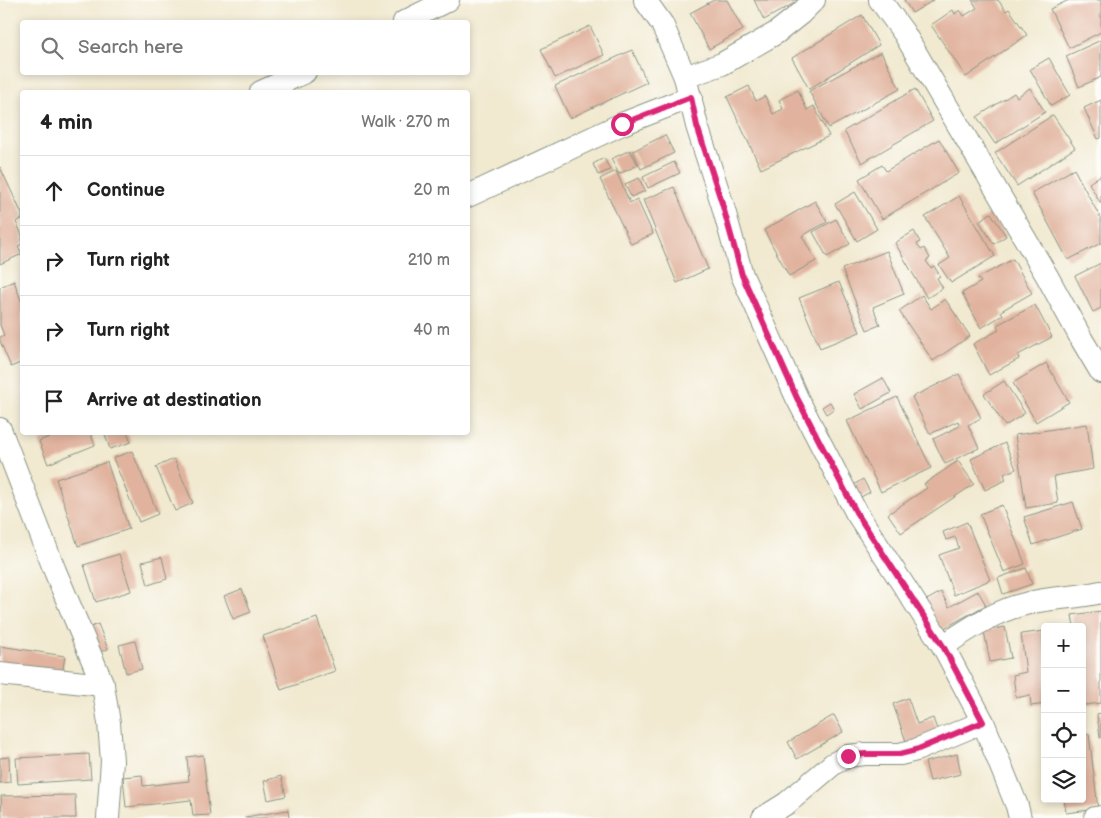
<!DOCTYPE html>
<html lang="en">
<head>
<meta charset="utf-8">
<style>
	:root { --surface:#fff; --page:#f2f2f2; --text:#222; --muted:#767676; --line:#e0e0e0 }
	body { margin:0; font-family:"Balsamiq Sans",sans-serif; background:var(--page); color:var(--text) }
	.controls { position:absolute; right:15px; bottom:15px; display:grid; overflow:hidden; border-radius:5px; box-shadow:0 2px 8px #0003 }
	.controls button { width:45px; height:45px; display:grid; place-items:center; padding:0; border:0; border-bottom:1px solid var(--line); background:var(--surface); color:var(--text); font:25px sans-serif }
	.stop { position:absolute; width:15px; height:15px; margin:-11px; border:4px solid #db2777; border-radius:50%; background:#fff }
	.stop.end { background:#db2777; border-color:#fff; box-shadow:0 1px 5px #0008 }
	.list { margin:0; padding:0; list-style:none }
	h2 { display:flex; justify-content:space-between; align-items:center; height:65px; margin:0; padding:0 20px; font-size:21px }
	h2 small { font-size:16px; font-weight:400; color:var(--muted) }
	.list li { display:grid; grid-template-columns:32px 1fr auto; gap:15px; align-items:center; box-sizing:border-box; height:70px; padding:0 20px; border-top:1px solid var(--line) }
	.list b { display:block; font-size:19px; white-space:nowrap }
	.list em { font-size:16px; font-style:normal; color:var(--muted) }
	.icon { flex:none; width:28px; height:28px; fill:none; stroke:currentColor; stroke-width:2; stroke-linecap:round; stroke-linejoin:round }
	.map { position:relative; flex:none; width:1101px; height:818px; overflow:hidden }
	.search { position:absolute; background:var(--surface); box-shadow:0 2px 8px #0003; left:20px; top:20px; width:450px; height:55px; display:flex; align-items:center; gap:12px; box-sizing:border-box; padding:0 18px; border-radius:5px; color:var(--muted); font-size:19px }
	.panel { position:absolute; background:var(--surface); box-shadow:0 2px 8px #0003; left:20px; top:90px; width:450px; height:345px; border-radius:5px }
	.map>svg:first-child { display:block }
	.building { fill:#e1b39e }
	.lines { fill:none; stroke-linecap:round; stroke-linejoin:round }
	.minor-casing { stroke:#889382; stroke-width:24 }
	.minor { stroke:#fff; stroke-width:22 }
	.route { stroke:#db2777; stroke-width:6 }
</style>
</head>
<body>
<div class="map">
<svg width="1101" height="818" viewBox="0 0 1101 818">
	<rect width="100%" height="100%" fill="#fdfcf7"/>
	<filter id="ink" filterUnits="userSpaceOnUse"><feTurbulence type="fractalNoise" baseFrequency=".02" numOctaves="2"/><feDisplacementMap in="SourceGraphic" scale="10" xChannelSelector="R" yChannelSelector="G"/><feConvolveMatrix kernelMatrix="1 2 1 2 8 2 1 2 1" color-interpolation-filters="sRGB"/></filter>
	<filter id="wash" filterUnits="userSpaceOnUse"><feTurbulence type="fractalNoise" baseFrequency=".0096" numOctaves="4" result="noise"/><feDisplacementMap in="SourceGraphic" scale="20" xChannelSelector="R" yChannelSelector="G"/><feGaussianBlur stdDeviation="1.12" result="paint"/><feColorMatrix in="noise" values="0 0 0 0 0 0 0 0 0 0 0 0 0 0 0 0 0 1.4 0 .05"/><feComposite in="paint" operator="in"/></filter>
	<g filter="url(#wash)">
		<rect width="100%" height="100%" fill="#f1e9d0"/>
		<g id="blocks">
			<g class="building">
				<polygon points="714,0 727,0 743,30 709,49 690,13"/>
				<polygon points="754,0 800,0 764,20"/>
				<polygon points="904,0 934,0 912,13"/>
				<polygon points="972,0 998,0 1006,11 1009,9 1027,35 966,77 931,25 953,10 955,14 960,10 964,16 977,8"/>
				<polygon points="1069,0 1101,0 1101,32 1069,48 1050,9"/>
				<polygon points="862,15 879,45 809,89 792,58"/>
				<polygon points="590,26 604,55 555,78 541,49"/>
				<polygon points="1101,40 1101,77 1079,87 1066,56"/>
				<polygon points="632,50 647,82 570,118 555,86"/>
				<polygon points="881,52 900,89 829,128 809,91"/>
				<polygon points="1049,58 1070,95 1051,106 1030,69"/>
				<polygon points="749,86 756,101 765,96 773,114 783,109 779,100 798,90 807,110 814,106 829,136 761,169 727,97"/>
				<polygon points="1030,88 1045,112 995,144 977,117 1014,93 1017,97"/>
				<polygon points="915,89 933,121 862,163 844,131"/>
				<polygon points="1101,100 1101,138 1098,139 1084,108"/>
				<polygon points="1053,115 1075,148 1017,186 995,153"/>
				<polygon points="665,135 674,153 641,169 633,151"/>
				<polygon points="939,139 959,173 882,219 859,179 882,165 886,171"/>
				<polygon points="630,150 638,165 619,174 611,159"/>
				<polygon points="604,158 610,170 598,175 593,164"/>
				<polygon points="674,162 680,173 648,188 643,177"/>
				<polygon points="0,167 22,214 22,219 16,222 22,235 22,244 18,246 22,254 0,264"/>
				<polygon points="1074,169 1101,219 1101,243 1068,260 1032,193"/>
				<polygon points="616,171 630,203 637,199 653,234 631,244 600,179"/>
				<polygon points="1101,175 1101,204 1089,183"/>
				<polygon points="639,178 645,191 631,197 625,184"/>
				<polygon points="674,187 708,269 677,283 643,200"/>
				<polygon points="855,192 877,229 857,241 835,204"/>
				<polygon points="959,196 995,256 951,283 939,265 950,258 925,217"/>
				<polygon points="815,201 827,222 802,236 816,261 789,276 764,230"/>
				<polygon points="991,213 1006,236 994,244 979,221"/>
				<polygon points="836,219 850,244 827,257 813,232"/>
				<polygon points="914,231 920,242 917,244 921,250 924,248 930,258 926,261 931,268 934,266 940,276 937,278 943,288 927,298 895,243"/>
				<polygon points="887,251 904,294 873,307 880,325 867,330 842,269"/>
				<polygon points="1013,259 1032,293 1001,311 1003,315 981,328 962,293 981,282 978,278"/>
				<polygon points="1101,263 1101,308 1093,312 1075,276"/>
				<polygon points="14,281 22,303 22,362 11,367 0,341 0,337 4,335 0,325 0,287"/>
				<polygon points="839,282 860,332 820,348 799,298"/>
				<polygon points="922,295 931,309 945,299 970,336 933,361 899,311"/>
				<polygon points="1035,305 1052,337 1018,355 1019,359 989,375 973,344 999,330 997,325"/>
				<polygon points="1046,363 1069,402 1036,422 1013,383"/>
				<polygon points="959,374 981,418 968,425 979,448 945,464 933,439 960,426 958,421 930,434 912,397"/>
				<polygon points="883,378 891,393 862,409 854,394"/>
				<polygon points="1004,381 1025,413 1005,426 984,394"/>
				<polygon points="897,397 931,468 881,492 847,421"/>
				<polygon points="830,402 834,409 826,414 822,407"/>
				<polygon points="1087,424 1093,469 1054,476 1058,503 1026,508 1015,435"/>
				<polygon points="61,432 90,432 95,445 48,464 39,441"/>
				<polygon points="104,432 127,432 131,442 110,449"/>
				<polygon points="1005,443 1016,469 1004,474 1006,480 985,490 971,459"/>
				<polygon points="132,451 158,514 139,522 113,458"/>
				<polygon points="174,459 193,503 175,511 156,467"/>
				<polygon points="958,461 974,484 901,533 888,514 927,488 924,484"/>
				<polygon points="107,462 129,529 78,546 56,479"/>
				<polygon points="863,479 870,492 859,498 852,486"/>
				<polygon points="1073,502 1082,529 1033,545 1024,517"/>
				<polygon points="1002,505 1025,564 1004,572 980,514"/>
				<polygon points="967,522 990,580 954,595 939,555 959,548 955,537 946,540 943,532"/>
				<polygon points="119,554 131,591 96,602 84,565"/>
				<polygon points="162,557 167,579 148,585 142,562"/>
				<polygon points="1026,568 1032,584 1003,594 998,578"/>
				<polygon points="242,589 251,612 233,619 224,596"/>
				<polygon points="978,591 986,605 941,630 925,601 941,592 949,607"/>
				<polygon points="1101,611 1101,703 1085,705 1082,689 1082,627 1074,627 1072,615"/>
				<polygon points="317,618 335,671 281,690 263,636"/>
				<polygon points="98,624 108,649 94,654 84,630"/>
				<polygon points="1005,627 1011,658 990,662 984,631"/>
				<polygon points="1045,631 1045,704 1031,706 1030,695 1016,698 1013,675 1026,672 1021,634"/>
				<polygon points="135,641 142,669 126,673 119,645"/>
				<polygon points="0,646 65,656 62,674 0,665"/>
				<polygon points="908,698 917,724 933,718 939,735 908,747 893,704"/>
				<polygon points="1101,713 1101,738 1100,738 1097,714"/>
				<polygon points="834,715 843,732 797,759 788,742"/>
				<polygon points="1089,734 1098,809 1066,813 1064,799 1082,799 1082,735"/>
				<polygon points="89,754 91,779 18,784 16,758"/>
				<polygon points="957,754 961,774 930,781 925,762"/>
				<polygon points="203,755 210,815 193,816 191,800 126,807 123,777 142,775 143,786 189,781 187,757"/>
				<polygon points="9,757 10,782 0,783 0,758"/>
				<polygon points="281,776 286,796 268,800 264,781"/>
				<polygon points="75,795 76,818 2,818 1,796"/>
				<polygon points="288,810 289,818 245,818 245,817"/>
			</g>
		</g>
	</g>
	<g filter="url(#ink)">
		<use href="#blocks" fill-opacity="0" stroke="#889382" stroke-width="1"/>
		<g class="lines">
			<defs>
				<g id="minor">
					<polyline points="645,0 662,24 685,77 697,126 722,203 742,275 797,398 856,512 943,646 983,722 1017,806 1020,818"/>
					<polyline points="880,0 904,33 1047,276 1082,340 1101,372"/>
					<polyline points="404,22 448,0"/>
					<polyline points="685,77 722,64 776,33 800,14 814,0"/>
					<polyline points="261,92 305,72"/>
					<polyline points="468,196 622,124 691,97"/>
					<polyline points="0,429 55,571 103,685 109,723 112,761 108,818"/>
					<path d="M943,646C970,628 996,610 1029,603C1052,597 1077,598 1101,592"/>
					<polyline points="0,674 103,685"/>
					<polyline points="763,818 787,803 833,764 848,756 865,754 900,754 916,750 983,722"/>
					<polyline points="1095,818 1101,817"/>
				</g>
			</defs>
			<use href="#minor" class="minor-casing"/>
			<use href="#minor" class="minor"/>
		</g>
	</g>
	<g class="lines" filter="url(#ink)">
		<polyline class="route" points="622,124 691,97 697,126 722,203 742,275 797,398 856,512 943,646 983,722 916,750 900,754 865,754 848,756"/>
	</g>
</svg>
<div class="controls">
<button>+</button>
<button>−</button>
<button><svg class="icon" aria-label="locate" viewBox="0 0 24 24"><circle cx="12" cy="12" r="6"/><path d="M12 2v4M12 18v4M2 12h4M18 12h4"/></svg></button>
<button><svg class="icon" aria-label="layers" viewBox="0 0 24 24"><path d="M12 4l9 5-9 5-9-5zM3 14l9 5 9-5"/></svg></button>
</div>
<div class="stop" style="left:622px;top:124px"></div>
<div class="stop end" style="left:848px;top:756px"></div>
<div class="search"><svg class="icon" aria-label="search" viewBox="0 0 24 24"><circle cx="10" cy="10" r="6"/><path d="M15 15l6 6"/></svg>Search here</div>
<section class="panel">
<h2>4 min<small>Walk · 270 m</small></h2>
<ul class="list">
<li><svg class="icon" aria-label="ahead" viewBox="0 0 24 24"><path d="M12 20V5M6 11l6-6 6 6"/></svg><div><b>Continue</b></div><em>20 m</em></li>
<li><svg class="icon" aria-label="right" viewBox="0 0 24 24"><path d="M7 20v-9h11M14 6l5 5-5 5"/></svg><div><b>Turn right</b></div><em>210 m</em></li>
<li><svg class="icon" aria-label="right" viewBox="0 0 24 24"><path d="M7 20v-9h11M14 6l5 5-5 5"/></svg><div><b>Turn right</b></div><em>40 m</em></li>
<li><svg class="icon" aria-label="arrive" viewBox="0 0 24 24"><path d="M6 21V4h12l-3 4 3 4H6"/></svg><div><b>Arrive at destination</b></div></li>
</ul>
</section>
</div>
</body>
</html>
